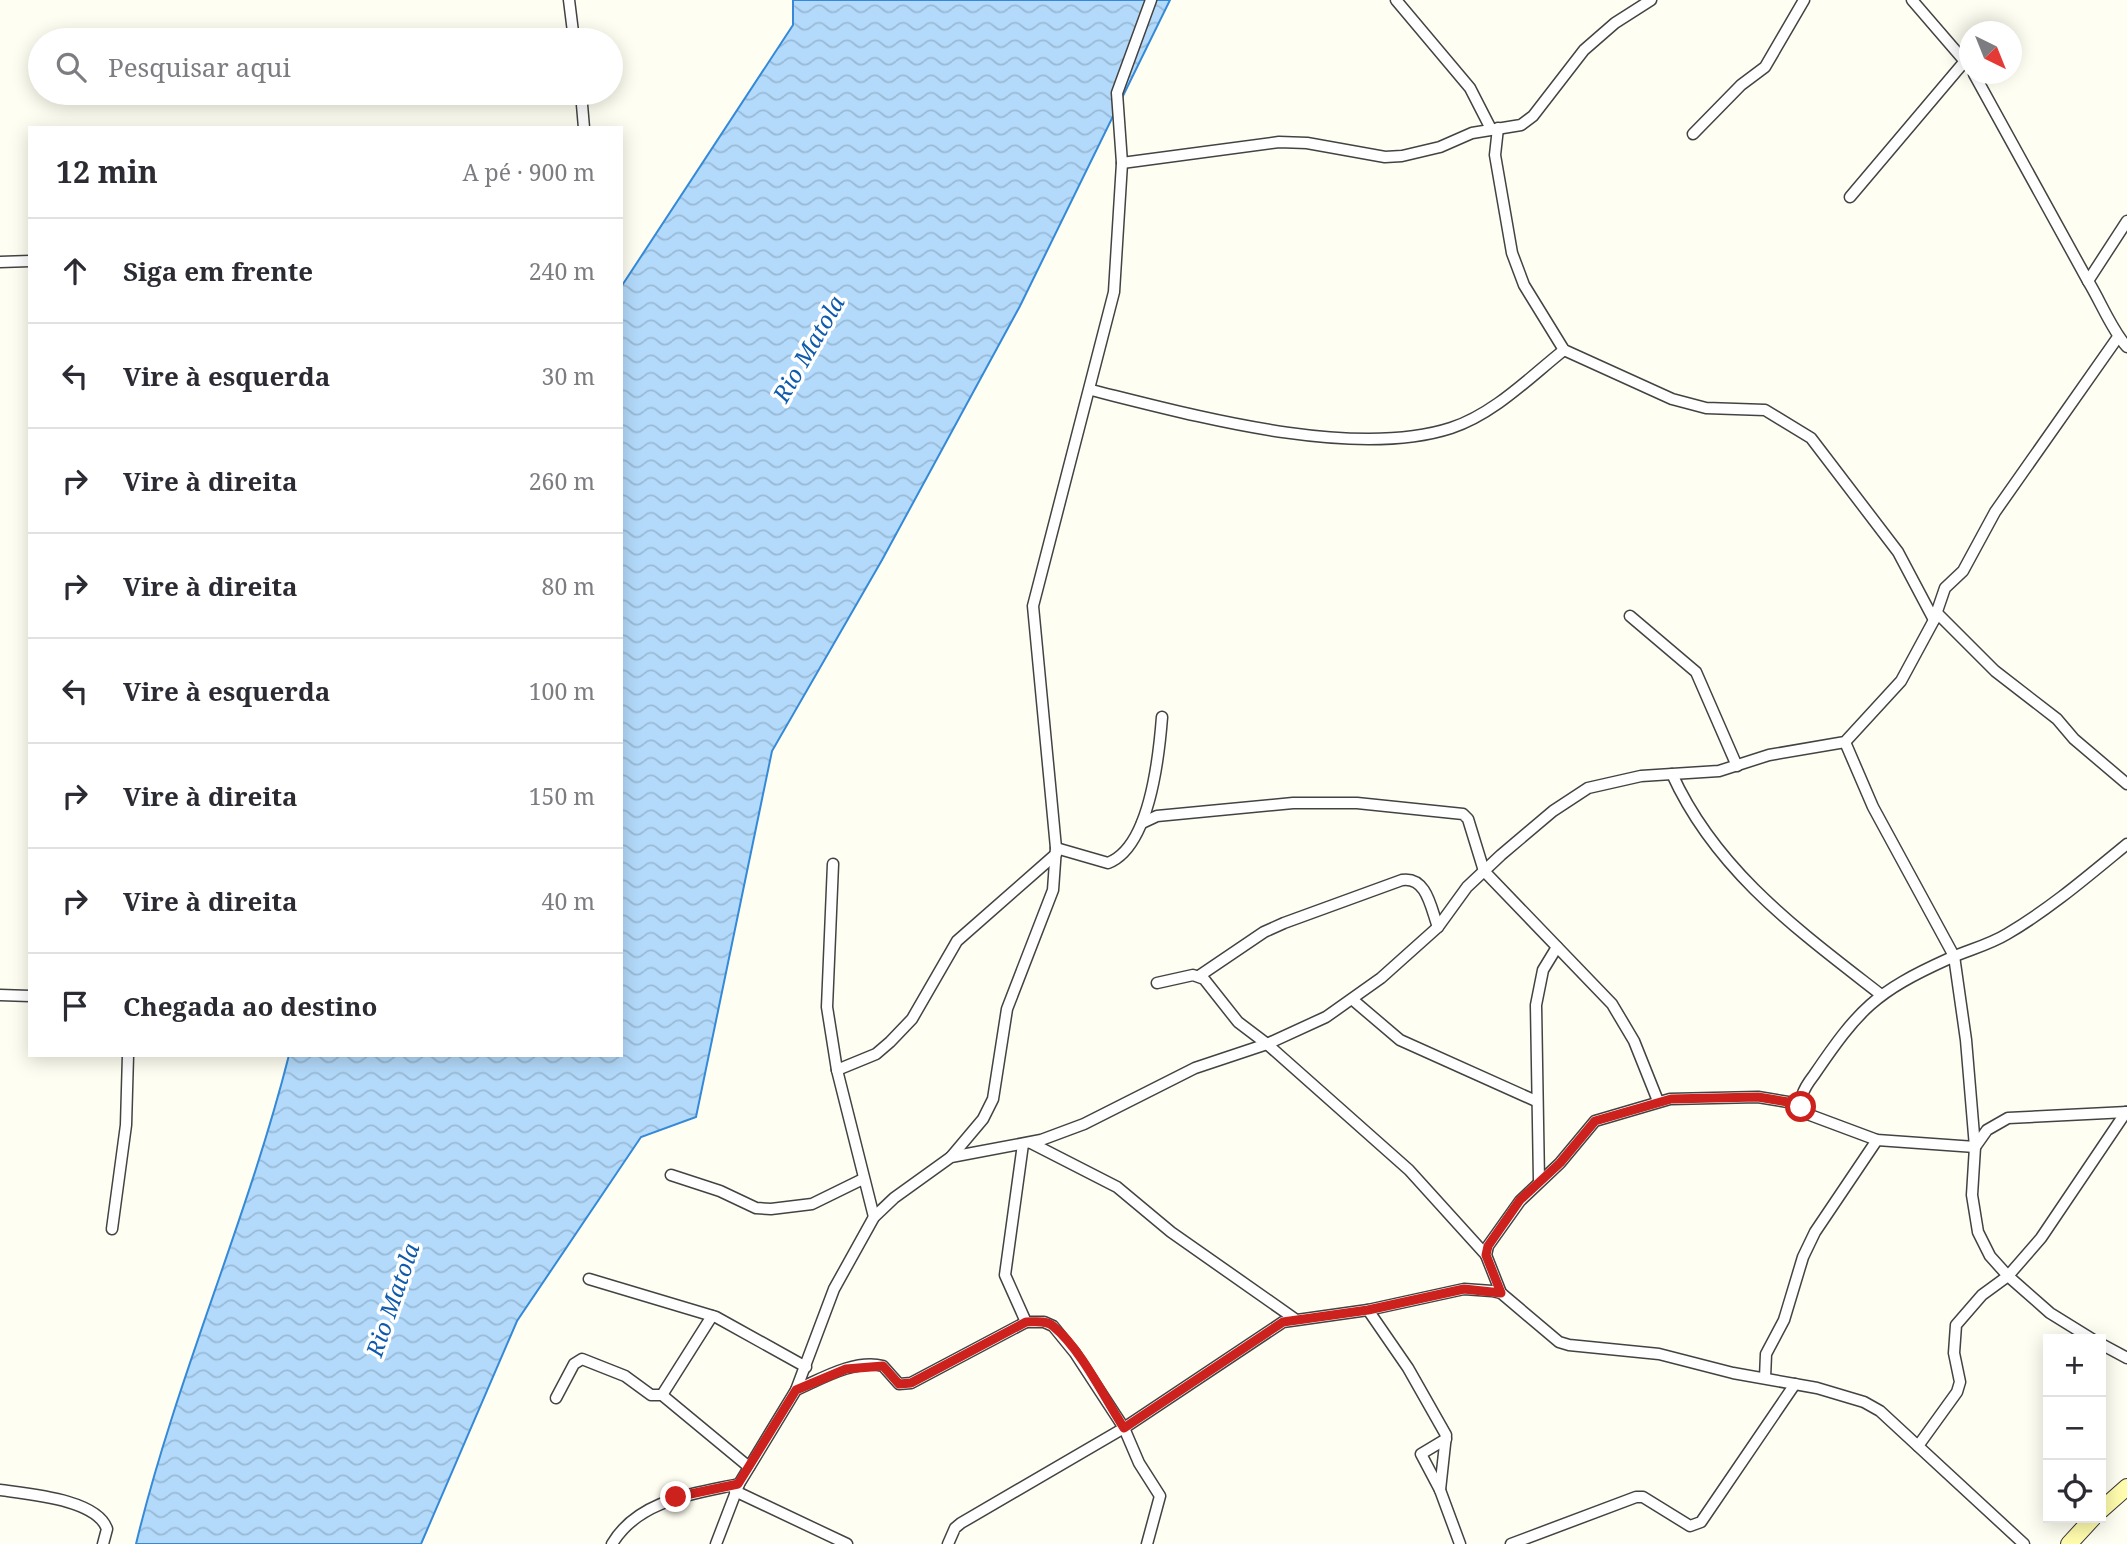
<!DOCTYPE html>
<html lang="pt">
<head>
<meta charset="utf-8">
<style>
	:root { --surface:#fff; --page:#f7f7f7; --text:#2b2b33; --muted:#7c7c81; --line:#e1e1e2 }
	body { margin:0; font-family:"Noto Serif",serif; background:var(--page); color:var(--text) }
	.controls { position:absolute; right:21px; bottom:21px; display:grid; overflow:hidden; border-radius:0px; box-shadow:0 4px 18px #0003 }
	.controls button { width:63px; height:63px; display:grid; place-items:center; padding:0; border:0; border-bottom:2px solid var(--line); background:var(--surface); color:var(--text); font:35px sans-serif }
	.compass { position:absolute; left:1959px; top:21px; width:63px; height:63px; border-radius:50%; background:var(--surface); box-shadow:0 4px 18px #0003; rotate:137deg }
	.stop { position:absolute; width:21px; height:21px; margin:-16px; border:5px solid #cc211c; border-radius:50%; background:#fff }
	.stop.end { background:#cc211c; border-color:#fff; box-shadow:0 2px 7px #0008 }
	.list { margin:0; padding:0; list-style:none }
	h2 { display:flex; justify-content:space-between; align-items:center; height:91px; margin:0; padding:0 28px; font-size:30px }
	h2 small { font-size:23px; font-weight:400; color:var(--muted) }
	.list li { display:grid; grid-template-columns:46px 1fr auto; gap:21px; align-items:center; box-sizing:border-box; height:105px; padding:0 28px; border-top:2px solid var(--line) }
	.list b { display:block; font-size:26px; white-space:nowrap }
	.list em { font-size:23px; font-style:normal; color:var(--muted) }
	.icon { flex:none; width:38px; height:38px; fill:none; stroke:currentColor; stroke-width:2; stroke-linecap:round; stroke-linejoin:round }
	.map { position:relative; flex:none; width:2127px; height:1544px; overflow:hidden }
	.search { position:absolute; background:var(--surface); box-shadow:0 4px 18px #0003; left:28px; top:28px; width:595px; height:77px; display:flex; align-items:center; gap:18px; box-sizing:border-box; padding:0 24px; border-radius:38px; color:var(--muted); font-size:26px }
	.panel { position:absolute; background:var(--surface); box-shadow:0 4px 18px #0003; left:28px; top:126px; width:595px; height:931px; border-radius:0px }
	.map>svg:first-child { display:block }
	.water { fill:url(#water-waves); stroke:#348ad8; stroke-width:2 }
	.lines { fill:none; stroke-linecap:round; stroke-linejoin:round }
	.street-casing { stroke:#434343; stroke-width:13 }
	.secondary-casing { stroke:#323232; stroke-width:18 }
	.street { stroke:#fff; stroke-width:10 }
	.secondary { stroke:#fffcad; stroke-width:16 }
	.route { stroke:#cc211c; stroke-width:9 }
	.labels { text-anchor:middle; stroke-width:7; stroke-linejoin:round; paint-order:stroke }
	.water-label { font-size:23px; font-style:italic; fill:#0e5bad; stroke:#fff }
</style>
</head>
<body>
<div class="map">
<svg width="2127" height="1544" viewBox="0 0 2127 1544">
	<defs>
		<pattern id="water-waves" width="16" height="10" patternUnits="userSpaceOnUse" patternTransform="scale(1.75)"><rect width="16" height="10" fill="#b3dafb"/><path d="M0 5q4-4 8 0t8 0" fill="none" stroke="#99bad6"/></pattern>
	</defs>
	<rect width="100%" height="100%" fill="#fffef2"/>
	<path class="water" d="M793,0H1170L1020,306L882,560L772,751L696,1117L641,1137L517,1321L421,1544H136C176,1378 247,1221 289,1055H621V287L793,25Z"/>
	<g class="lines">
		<defs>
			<g id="street">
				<polyline points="569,0 574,40"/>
				<polyline points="1396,0 1470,88 1491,129"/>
				<polyline points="1912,0 1968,65"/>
				<polyline points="1974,74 2088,281"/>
				<polyline points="581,93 584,128"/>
				<polyline points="1498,128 1495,155 1512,253 1524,285 1564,350 1672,399 1706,408 1765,410 1811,438 1898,552 1934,620"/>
				<polyline points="1693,134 1741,85 1765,67 1804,0"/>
				<polyline points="1122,163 1279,142 1307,143 1385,157 1402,156 1440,147 1472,133 1521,125 1533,116 1584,50 1615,23 1651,0"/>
				<polyline points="1850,197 1965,61"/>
				<path d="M2127,221L2088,281C2101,302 2111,329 2127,347"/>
				<polyline points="0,262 30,261"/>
				<path d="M1091,390C1192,415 1352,460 1451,428C1494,414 1530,377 1564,350"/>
				<polyline points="1936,612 1995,671 2057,719 2074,739 2127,784"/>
				<polyline points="1630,616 1696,672 1737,766"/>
				<polyline points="1845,742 1873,807 1954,956 1966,1040 1975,1147 1972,1195 1978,1232 1990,1256 2008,1276 2050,1313 2092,1339"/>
				<path d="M1672,774C1716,871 1798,930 1880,994"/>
				<polyline points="1142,823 1157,816 1293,803 1357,803 1463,814 1468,819 1484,871 1612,1004 1634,1041 1658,1101"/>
				<path d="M2127,844C2088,876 2051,908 2007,934C1989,945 1968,950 1948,959C1875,992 1859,1009 1814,1075C1804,1088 1794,1103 1810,1115L1877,1140L1975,1147L1987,1130L2008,1118L2127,1112"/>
				<path d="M1056,848L1108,863C1150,847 1159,756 1162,717"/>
				<polyline points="833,864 827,1007 837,1070 874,1217"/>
				<path d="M1199,976L1264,932L1284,923L1402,880C1427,876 1431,909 1438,927"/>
				<polyline points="1157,983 1193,975 1204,979 1238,1022 1267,1044 1409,1170 1486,1255"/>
				<polyline points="0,995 30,996"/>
				<polyline points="1353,1000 1400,1040 1536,1101"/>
				<polyline points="837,1070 876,1054 890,1042 912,1019 957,941 1056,854"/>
				<polyline points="1031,1143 1117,1187 1171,1232 1295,1319"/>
				<polyline points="1023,1144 1005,1275 1026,1322 1044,1322 1053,1326 1075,1353 1124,1428 1139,1463 1160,1496 1147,1544"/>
				<polyline points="951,1157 983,1119 993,1099 1007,1009 1053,890 1056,848 1033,606 1114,292 1122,163 1117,93 1151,0"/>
				<polyline points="671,1175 720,1191 756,1208 771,1209 812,1204 863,1179"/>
				<polyline points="1539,1181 1536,1005 1543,970 1557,947"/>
				<polyline points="112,1229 126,1125 128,1055"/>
				<polyline points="589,1279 716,1317 806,1367"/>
				<polyline points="1501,1293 1486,1255 1488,1246 1520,1201 1560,1163 1595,1121 1670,1099 1758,1097 1800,1104"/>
				<polyline points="1368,1310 1408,1368 1446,1435 1440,1490"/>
				<polyline points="2101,1344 2127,1358"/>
				<polyline points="1765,1378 1766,1354 1784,1320 1803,1257 1815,1232 1877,1140"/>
				<path d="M796,1390C821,1379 854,1359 883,1366L899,1384L911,1383L1026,1322"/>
				<polyline points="662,1395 712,1316"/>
				<polyline points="556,1398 574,1364 582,1359 625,1376 651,1395 662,1395 749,1467"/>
				<polyline points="1446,1439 1421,1454 1440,1490 1460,1544"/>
				<polyline points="1918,1446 1957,1392 1960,1382 1954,1353 1956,1325 1982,1295 2008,1276 2041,1238 2126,1112"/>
				<path d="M0,1490C27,1494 97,1499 107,1529L103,1544"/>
				<polyline points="735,1491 847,1544"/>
				<path d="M612,1544C638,1500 693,1494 739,1484"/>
				<polyline points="716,1544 739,1484 796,1390 834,1289 874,1217 894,1198 951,1157 1041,1140 1084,1124 1195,1068 1267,1044 1326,1017 1381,978 1438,927 1467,887 1501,855 1553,811 1588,788 1641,776 1719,771 1769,755 1845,742 1901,681 1934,620 1945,588 1963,571 1995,512 2118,337"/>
				<polyline points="948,1544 955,1528 961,1523 1124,1428 1283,1322 1368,1310 1464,1289 1492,1291 1501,1293 1559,1342 1569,1345 1659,1354 1733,1373 1817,1388 1864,1402 1880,1411 2024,1544"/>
				<polyline points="1511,1544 1636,1497 1643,1497 1690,1526 1701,1522 1795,1384"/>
			</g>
			<g id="secondary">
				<polyline points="2101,1510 2127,1487"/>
				<polyline points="2069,1544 2093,1518"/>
			</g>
		</defs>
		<use href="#street" class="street-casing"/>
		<use href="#secondary" class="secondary-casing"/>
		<use href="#street" class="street"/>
		<use href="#secondary" class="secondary"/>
	</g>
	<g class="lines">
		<path class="route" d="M676,1497L738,1484L796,1390L846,1369L883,1366L899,1384L911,1383L1026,1322C1035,1322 1046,1320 1053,1326C1081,1349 1104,1397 1124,1428L1283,1322L1368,1310L1464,1289L1501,1293L1486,1255L1488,1246L1520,1200L1560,1163L1595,1121L1671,1099L1758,1097L1800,1104L1801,1107"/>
	</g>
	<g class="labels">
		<g class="water-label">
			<text transform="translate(809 349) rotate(-60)" y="8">Rio Matola</text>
			<text transform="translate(393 1300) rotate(-71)" y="8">Rio Matola</text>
		</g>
	</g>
</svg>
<div class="controls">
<button>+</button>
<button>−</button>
<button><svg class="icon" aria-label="locate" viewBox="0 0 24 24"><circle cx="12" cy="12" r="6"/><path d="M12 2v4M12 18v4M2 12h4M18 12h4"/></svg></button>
</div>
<svg class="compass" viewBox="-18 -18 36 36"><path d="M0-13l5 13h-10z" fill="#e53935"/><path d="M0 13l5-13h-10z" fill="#7c7c81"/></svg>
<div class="stop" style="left:1801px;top:1107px"></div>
<div class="stop end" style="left:676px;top:1497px"></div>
<div class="search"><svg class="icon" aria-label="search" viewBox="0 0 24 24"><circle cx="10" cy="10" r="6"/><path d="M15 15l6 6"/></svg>Pesquisar aqui</div>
<section class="panel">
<h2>12 min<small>A pé · 900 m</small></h2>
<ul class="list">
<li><svg class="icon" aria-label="ahead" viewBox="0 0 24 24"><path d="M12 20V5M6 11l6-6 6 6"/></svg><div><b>Siga em frente</b></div><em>240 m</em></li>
<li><svg class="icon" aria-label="left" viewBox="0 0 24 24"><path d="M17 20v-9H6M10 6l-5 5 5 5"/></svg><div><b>Vire à esquerda</b></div><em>30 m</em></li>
<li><svg class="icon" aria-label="right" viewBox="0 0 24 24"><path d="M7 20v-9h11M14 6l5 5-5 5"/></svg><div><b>Vire à direita</b></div><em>260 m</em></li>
<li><svg class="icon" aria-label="right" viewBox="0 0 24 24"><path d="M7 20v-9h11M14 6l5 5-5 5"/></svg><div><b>Vire à direita</b></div><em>80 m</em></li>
<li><svg class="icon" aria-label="left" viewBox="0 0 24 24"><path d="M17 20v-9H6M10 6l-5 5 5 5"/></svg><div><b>Vire à esquerda</b></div><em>100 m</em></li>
<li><svg class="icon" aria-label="right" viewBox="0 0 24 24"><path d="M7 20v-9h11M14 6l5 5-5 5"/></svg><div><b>Vire à direita</b></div><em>150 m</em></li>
<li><svg class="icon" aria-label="right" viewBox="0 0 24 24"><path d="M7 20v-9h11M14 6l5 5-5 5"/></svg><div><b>Vire à direita</b></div><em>40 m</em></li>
<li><svg class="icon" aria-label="arrive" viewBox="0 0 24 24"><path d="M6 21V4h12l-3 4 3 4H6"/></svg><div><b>Chegada ao destino</b></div></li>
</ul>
</section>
</div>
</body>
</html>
